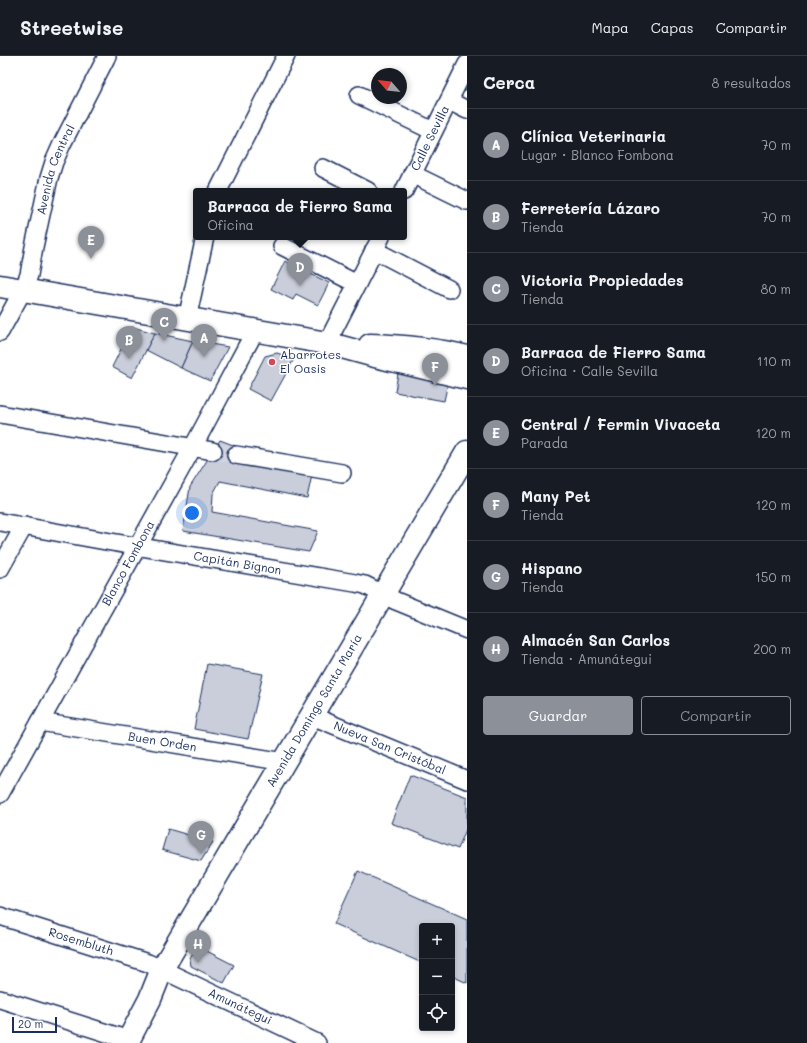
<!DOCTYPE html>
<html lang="es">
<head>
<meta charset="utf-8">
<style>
	:root { --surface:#171b24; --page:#20242c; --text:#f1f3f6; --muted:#9ea1a6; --line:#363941; --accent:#8c9099 }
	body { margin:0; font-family:Mali,sans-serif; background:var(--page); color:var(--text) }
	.controls { position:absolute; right:12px; bottom:12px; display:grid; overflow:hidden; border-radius:4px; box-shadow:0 2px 6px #0003 }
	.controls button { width:36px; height:36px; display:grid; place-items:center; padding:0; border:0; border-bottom:1px solid var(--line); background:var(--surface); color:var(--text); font:20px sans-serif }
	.compass { position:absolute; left:371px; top:12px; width:36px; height:36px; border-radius:50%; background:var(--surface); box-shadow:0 2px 6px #0003; rotate:298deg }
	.scale { position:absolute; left:12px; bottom:10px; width:45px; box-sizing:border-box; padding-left:4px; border:2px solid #1b2f5e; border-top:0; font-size:11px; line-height:14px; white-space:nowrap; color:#1b2f5e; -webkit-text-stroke:3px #fff; paint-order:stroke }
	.you { position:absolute; left:192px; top:457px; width:14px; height:14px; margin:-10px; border:3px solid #fff; border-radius:50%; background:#1a73e8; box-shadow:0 0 0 6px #1a73e833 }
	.badge { display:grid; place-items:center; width:26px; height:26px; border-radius:50%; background:var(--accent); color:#fff; font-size:13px; font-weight:700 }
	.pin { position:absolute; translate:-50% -33px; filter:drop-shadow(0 1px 2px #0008) }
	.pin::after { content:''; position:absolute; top:21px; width:14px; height:12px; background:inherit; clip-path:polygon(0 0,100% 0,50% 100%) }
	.popup { position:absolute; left:193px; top:132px; width:214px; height:52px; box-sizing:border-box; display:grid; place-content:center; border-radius:4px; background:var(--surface); filter:drop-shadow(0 1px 3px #0005); font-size:13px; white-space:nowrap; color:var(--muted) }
	.popup b { font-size:15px; color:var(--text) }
	.popup::after { content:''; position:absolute; left:50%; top:100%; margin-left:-8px; border:8px solid transparent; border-top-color:var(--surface) }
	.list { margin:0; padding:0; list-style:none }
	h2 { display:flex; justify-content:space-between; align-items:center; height:52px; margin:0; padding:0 16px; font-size:17px }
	h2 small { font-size:13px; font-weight:400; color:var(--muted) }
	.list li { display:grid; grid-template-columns:26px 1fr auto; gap:12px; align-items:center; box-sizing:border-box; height:72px; padding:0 16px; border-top:1px solid var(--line) }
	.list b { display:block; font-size:15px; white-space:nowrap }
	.list p { margin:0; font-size:13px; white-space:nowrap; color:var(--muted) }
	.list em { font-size:13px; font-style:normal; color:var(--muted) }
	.actions { display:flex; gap:8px; padding:12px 16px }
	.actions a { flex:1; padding:9px 0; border:1px solid var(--accent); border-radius:4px; text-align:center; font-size:14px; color:var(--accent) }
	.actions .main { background:var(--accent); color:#fff }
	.icon { flex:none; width:22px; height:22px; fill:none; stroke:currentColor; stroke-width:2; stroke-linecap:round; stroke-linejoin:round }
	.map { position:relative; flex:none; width:467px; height:987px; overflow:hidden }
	header { display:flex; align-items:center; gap:24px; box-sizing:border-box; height:56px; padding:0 20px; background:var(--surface); border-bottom:1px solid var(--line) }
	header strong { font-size:19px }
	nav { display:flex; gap:22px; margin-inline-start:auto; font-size:14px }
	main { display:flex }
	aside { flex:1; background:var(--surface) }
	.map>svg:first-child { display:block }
	.building { fill:#caceda; stroke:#1b2f5e }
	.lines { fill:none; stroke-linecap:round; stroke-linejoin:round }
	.minor-tunnel { stroke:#d1d5df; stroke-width:17; stroke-dasharray:17 8; stroke-linecap:butt }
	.minor-casing { stroke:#1b2f5e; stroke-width:20 }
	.major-casing { stroke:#1b2f5e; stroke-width:25 }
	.minor { stroke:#fff; stroke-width:17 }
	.major { stroke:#fff; stroke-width:22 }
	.poi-dot { fill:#d1495b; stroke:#fff; stroke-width:1.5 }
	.labels { text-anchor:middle; stroke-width:3; stroke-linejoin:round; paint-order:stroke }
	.street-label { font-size:12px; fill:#1b2f5e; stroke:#fff }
	.poi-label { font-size:12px; fill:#1b2f5e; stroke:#fff; text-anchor:start }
</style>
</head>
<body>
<header>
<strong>Streetwise</strong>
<nav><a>Mapa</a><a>Capas</a><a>Compartir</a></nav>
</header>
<main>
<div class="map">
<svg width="467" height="987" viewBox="0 0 467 987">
	<rect width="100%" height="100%" fill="#fff"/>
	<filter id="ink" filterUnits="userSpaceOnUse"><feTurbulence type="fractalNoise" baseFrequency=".025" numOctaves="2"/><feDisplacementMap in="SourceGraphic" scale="8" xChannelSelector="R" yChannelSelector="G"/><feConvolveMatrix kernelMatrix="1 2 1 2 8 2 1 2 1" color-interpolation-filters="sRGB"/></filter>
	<g filter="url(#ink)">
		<g class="building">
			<polygon points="285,205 329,227 318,249 296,238 293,244 271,233"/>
			<polygon points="132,271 155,277 132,322 112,311"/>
			<polygon points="155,277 193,285 181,312 146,294"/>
			<polygon points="193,285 228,291 210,325 181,312"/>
			<polygon points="277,297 294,303 271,345 248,333 265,300"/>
			<polygon points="398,317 448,326 444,345 395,336"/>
			<polygon points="220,384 312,419 307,442 220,425 213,438 212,456 318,475 309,496 183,475 190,431"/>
			<polygon points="207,608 263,618 248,683 194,673"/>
			<polygon points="410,719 467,741 467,771 458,793 391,767"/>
			<polygon points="168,773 213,786 201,805 162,794"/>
			<polygon points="358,815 467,863 467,927 452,920 452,870 422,870 422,907 334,868"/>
			<polygon points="197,890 234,909 224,927 191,910 190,903"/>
		</g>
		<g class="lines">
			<polyline class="minor-tunnel" points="213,395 236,399"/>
			<defs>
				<g id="minor">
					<polyline points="359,39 433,75"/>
					<polyline points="449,45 467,54"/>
					<polyline points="323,112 368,135"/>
					<polyline points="412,118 467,145"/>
					<polyline points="218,135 286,0"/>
					<path id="s1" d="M404,135L467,8"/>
					<polyline points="282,190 357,228"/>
					<polyline points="374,194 449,233"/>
					<polyline points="187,263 205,181"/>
					<path id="s2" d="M0,276L23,234L29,219L34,191L49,122L54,106L62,88L107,0"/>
					<polyline points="327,287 381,181"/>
					<polyline points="0,358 213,395"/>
					<polyline points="236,399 342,417"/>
					<path id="s3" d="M0,466L111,486L355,527L365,529L396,545L467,574"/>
					<polyline points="0,513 24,470"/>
					<path id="s4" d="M312,660L467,724"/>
					<path id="s5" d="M40,666L285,706"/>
					<path id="s6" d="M0,738L193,391L255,275"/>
					<path id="s7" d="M0,860L148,907L317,987"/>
					<polyline points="0,943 129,984"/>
				</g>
				<g id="major">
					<polyline points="0,230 327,287 371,299 467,322"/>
					<path d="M370,289C403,290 435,293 467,301"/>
					<path id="s8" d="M127,987L150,943L162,913L467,396"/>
				</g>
			</defs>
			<use href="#minor" class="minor-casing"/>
			<use href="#major" class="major-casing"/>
			<use href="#minor" class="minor"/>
			<use href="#major" class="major"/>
		</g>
	</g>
	<circle class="poi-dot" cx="272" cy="306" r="4"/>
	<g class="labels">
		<g class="street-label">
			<text dy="4" stroke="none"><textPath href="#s1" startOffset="59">Calle Sevilla</textPath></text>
			<text dy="4" stroke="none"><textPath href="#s2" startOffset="173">Avenida Central</textPath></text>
			<text dy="4" stroke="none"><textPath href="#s6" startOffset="264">Blanco Fombona</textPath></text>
			<text dy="4" stroke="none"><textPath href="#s3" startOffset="241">Capitán Bignon</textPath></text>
			<text dy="4" stroke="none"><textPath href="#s8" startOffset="382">Avenida Domingo Santa María</textPath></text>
			<text dy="4" stroke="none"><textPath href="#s5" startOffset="124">Buen Orden</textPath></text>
			<text dy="4" stroke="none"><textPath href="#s4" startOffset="84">Nueva San Cristóbal</textPath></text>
			<text dy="4" stroke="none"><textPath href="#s7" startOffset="85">Rosembluth</textPath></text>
			<text dy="4" stroke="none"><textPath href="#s7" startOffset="257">Amunátegui</textPath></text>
		</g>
		<g class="poi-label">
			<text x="280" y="303">Abarrotes<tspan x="280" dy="14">El Oasis</tspan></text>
		</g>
	</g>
</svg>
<div class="controls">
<button>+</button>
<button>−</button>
<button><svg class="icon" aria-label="locate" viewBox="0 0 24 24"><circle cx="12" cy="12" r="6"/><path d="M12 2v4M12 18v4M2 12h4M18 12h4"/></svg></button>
</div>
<svg class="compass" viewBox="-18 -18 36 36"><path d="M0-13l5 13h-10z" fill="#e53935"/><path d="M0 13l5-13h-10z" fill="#9ea1a6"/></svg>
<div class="scale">20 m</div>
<div class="you"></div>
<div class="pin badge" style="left:204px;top:301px">A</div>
<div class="pin badge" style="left:129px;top:303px">B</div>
<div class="pin badge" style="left:164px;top:285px">C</div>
<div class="pin badge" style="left:300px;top:230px">D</div>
<div class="popup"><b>Barraca de Fierro Sama</b>Oficina</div>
<div class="pin badge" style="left:91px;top:203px">E</div>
<div class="pin badge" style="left:435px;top:330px">F</div>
<div class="pin badge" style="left:201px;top:798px">G</div>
<div class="pin badge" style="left:198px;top:907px">H</div>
</div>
<aside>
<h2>Cerca<small>8 resultados</small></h2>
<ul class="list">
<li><span class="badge">A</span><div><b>Clínica Veterinaria</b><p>Lugar · Blanco Fombona</p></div><em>70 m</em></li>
<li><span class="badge">B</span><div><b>Ferretería Lázaro</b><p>Tienda</p></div><em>70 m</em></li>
<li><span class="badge">C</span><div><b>Victoria Propiedades</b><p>Tienda</p></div><em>80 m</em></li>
<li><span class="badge">D</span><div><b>Barraca de Fierro Sama</b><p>Oficina · Calle Sevilla</p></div><em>110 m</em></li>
<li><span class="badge">E</span><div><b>Central / Fermin Vivaceta</b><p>Parada</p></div><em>120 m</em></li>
<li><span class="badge">F</span><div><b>Many Pet</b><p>Tienda</p></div><em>120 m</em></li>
<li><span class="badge">G</span><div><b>Hispano</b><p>Tienda</p></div><em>150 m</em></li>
<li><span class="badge">H</span><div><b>Almacén San Carlos</b><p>Tienda · Amunátegui</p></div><em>200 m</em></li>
</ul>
<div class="actions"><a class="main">Guardar</a><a>Compartir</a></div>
</aside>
</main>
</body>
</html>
